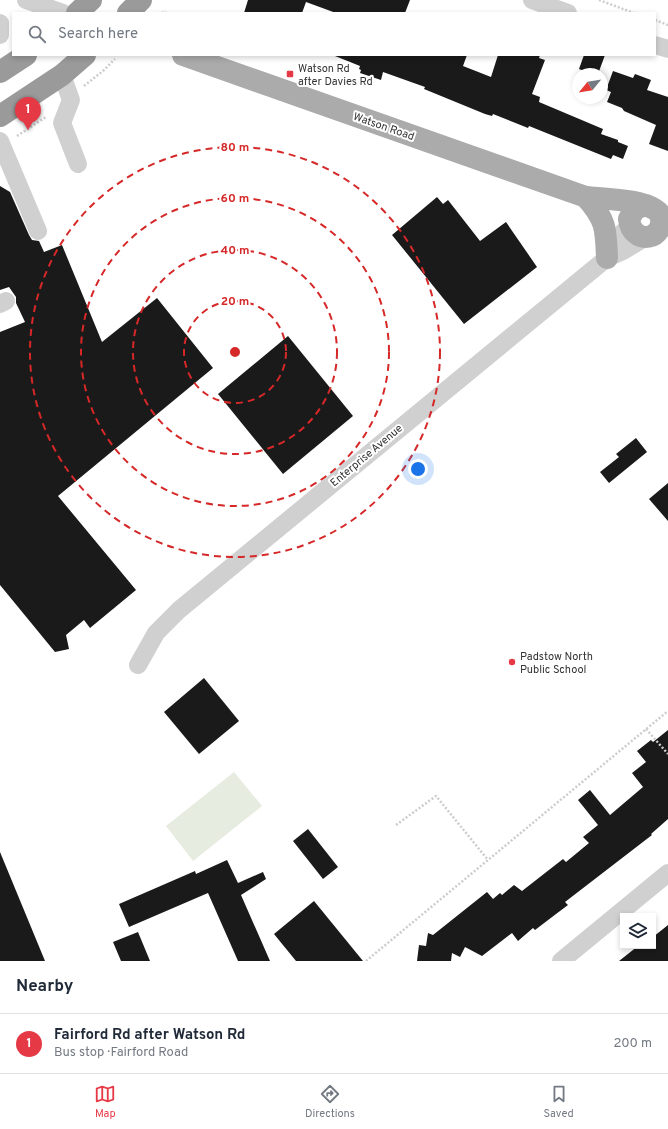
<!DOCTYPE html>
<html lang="en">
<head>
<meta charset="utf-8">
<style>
	:root { --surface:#fff; --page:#f6f6f7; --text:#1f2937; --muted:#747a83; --line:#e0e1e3; --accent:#e63946 }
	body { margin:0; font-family:Overpass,sans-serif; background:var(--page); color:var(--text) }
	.controls { position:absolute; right:12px; bottom:12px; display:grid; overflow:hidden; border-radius:0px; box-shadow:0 2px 6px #0003 }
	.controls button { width:36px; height:36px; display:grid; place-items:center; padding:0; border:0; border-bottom:1px solid var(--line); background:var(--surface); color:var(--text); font:20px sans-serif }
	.compass { position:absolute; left:572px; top:68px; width:36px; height:36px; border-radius:50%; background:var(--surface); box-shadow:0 2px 6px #0003; rotate:240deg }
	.you { position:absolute; left:418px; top:469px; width:14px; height:14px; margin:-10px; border:3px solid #fff; border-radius:50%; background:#1a73e8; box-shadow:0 0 0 6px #1a73e833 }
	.badge { display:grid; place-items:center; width:26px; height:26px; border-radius:50%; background:var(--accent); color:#fff; font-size:13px; font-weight:700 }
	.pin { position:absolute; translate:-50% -33px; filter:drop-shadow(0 1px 2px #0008) }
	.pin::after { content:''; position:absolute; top:21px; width:14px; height:12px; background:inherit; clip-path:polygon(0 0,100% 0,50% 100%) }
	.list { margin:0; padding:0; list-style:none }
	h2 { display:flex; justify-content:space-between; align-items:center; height:52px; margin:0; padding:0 16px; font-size:17px }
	h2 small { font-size:13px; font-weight:400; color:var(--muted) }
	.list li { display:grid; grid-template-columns:26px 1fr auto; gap:12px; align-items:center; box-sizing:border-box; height:60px; padding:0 16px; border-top:1px solid var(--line) }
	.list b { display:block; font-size:15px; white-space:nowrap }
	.list p { margin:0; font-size:13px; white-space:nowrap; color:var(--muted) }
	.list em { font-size:13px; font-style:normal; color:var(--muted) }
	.icon { flex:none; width:22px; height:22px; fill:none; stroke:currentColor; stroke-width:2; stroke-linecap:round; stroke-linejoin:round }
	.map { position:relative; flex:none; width:668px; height:961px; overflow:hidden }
	.search { position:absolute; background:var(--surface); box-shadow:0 2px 6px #0003; left:12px; right:12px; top:12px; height:44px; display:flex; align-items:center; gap:10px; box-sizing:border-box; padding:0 14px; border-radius:0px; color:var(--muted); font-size:15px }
	.sheet { height:112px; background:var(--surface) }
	nav { display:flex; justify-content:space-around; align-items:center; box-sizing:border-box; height:56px; border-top:1px solid var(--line); background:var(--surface); font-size:11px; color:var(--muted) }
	nav a { display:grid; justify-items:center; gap:2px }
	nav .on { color:var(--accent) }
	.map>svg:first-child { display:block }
	.green { fill:#e6ecdf }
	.building { fill:#1a1a1a }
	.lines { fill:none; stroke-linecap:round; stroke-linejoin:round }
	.path { stroke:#cdcdcd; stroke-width:2.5; stroke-dasharray:2 2; stroke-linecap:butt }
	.minor { stroke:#d0d0d0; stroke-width:18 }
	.major { stroke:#ababab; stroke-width:22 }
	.highway { stroke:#9a9a9a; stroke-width:22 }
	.ring { fill:none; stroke:#d62828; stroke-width:2; stroke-dasharray:7 5 }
	.poi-dot { fill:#e63946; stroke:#fff; stroke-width:1.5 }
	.labels { text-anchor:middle; stroke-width:4; stroke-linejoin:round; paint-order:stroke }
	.poi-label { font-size:11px; fill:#333; stroke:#fff; text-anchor:start }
	.street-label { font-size:11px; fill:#333; stroke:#fff }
	.centre { fill:#d62828; stroke:#fff; stroke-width:2 }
	.ring-label { font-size:12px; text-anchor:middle; font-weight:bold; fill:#d62828; stroke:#fff; stroke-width:4; stroke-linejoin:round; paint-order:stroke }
</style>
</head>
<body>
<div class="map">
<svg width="668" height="961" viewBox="0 0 668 961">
	<rect width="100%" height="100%" fill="#fff"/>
	<polygon class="green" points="234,772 262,806 193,861 166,826"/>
	<g class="building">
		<polygon points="248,0 410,0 405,13 336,13 306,2 302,13 244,13"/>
		<polygon points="335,55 467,55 463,66 491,77 498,55 540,55 539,58 545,60 532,94 540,97 539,102 603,129 601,134 618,140 618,142 628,146 623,159 613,155 611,159 529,126 528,128 493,114 492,116 485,114 424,89 425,87 383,72 381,80 360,73 361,70 359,69 360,66 335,56"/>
		<polygon points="584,55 605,55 598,74 592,74 579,69"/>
		<polygon points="613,71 633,78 635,74 651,80 647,90 668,97 668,151 649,144 656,125 624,111 622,108 607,102 611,92 606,90"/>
		<polygon points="0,186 10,192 29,235 32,240 39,241 44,252 62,245 102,342 157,298 213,368 58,496 136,590 90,628 84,620 66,635 69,649 55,652 0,585 0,332 25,322 16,303 16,297 9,287 0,290"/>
		<polygon points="437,197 443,204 448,200 480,241 506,222 537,267 464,324 392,235"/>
		<polygon points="288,336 353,416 283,474 218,394"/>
		<polygon points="636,438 647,452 609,483 600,472 619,457 616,454"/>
		<polygon points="668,483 668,521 649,499"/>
		<polygon points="204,678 239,721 199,754 164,712"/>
		<polygon points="668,730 668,819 651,834 652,835 565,902 568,905 556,914 535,930 533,928 518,941 512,933 482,956 465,947 460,957 452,953 451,961 417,961 419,945 426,946 428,933 433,935 487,892 493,899 500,893 502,895 514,885 522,891 563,859 566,862 589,843 583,837 598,825 578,800 590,790 610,815 643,787 632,773 646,762 637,751 651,740 653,742"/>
		<polygon points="308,829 338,867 323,879 293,841"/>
		<polygon points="0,852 45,961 0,961"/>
		<polygon points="227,860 238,883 263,872 266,879 241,895 270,961 238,961 208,893 129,927 119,904 195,871 196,874"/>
		<polygon points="314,901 363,961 296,961 274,934"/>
		<polygon points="668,925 668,961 619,961 638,946 653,946 653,937"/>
		<polygon points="138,932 150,961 121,961 113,942"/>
	</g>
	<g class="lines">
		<g class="path">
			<polyline points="599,0 634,13"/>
			<polyline points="162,13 166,11"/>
			<polyline points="655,20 668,25"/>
			<polyline points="84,86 103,71 115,59"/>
			<polyline points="17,136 46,117"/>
			<polyline points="646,729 668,754"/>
			<polyline points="396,825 436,796 488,860"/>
			<polyline points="366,961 668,711"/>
		</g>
		<g class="minor">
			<polyline points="26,0 63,13"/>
			<polyline points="532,0 568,13"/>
			<polyline points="0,23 0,35"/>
			<polyline points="655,45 668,49"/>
			<polyline points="62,75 71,100 62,123 78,164"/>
			<polyline points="0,141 38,231"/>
			<polyline points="607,258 616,239 630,225"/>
			<polyline points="0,304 6,301"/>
			<polyline points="138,665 156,633 179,610 607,258 623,251 646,237"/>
			<polyline points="561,961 668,873"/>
		</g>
		<g class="major">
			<path d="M183,55L586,197C605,199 648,199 660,214C668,240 632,247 629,219L635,209L646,205"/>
			<path d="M586,197C606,220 606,228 607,258"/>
		</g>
		<g class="highway">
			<polyline points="77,13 91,0"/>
			<polyline points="128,13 141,0"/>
			<polyline points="0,72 26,55"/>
			<polyline points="0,116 62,75 85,55"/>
		</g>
	</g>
	<g class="ring">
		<circle cx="235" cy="352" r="51"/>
		<circle cx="235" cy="352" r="102"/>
		<circle cx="235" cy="352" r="154"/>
		<circle cx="235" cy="352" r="205"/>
	</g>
	<g class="poi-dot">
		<rect x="286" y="70" width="8" height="8" rx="2"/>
		<circle cx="512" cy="662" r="4"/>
	</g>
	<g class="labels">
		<g class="poi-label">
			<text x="298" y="72">Watson Rd<tspan x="298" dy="13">after Davies Rd</tspan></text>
			<text x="520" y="660">Padstow North<tspan x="520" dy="13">Public School</tspan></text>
		</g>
		<g class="street-label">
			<text transform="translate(384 126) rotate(19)" y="4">Watson Road</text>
			<text transform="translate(366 455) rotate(-40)" y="4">Enterprise Avenue</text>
		</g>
	</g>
	<circle cx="235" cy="352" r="6" class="centre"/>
	<g class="ring-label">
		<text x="235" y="151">80 m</text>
		<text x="235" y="202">60 m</text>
		<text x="235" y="254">40 m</text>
		<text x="235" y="305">20 m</text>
	</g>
</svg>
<div class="controls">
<button><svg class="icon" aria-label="layers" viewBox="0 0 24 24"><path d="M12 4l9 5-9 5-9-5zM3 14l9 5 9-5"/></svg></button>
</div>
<svg class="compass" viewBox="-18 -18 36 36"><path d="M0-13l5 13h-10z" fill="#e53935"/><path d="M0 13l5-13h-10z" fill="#747a83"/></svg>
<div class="you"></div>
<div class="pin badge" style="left:28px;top:130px">1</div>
<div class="search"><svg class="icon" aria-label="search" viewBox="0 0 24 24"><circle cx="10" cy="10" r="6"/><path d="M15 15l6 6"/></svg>Search here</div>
</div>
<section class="sheet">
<h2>Nearby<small></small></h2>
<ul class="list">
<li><span class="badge">1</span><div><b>Fairford Rd after Watson Rd</b><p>Bus stop · Fairford Road</p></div><em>200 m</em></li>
</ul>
</section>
<nav>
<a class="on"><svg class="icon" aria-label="map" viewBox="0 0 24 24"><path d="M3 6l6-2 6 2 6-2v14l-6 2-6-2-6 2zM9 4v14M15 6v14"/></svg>Map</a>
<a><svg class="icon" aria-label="directions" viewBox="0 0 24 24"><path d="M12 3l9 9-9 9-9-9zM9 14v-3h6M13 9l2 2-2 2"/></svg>Directions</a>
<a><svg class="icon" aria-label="saved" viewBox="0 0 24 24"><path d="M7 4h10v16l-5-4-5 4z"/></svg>Saved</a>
</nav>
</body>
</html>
